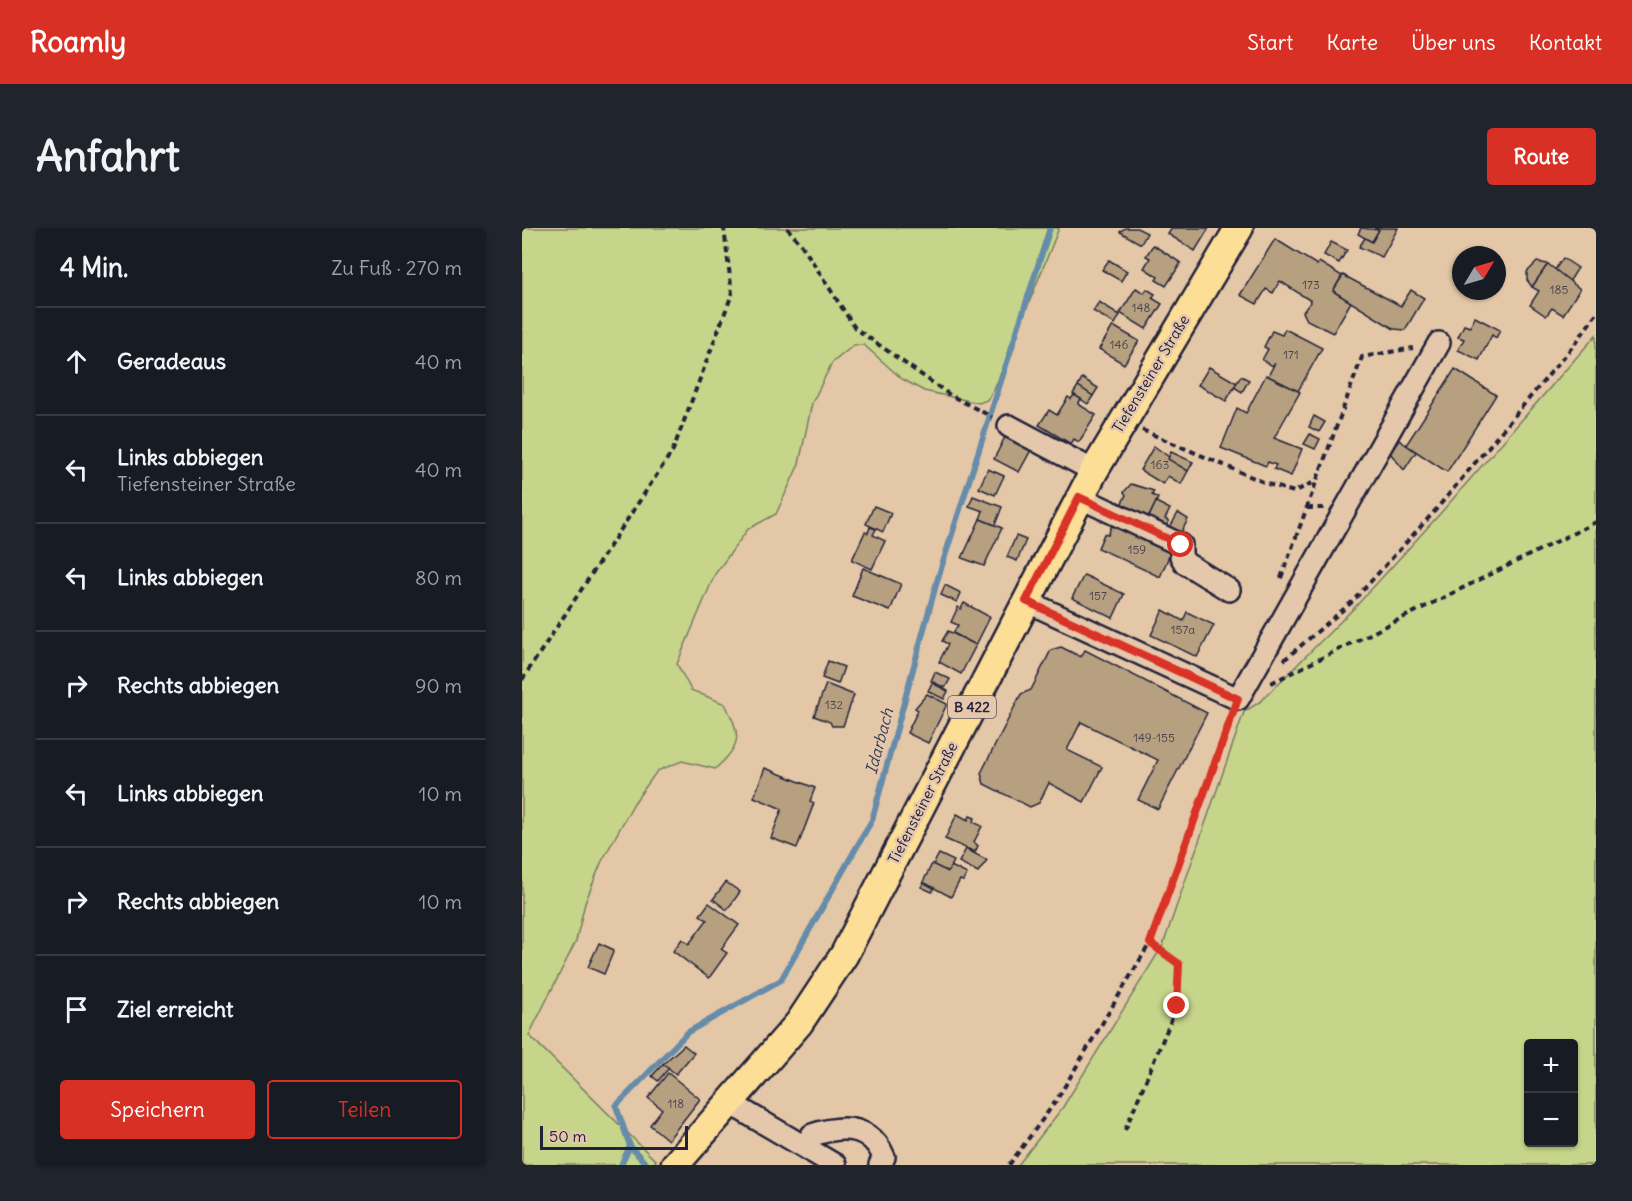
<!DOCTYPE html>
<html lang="de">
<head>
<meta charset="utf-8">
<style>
	:root { --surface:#171b24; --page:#20242c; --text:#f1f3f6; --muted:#9ea1a6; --line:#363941; --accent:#d93025 }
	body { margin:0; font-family:Delius,sans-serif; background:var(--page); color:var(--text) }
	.controls { position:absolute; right:18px; bottom:18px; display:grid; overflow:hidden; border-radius:6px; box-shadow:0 2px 4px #0004 }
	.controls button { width:54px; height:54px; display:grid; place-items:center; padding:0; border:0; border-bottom:2px solid var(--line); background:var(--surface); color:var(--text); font:30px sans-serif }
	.compass { position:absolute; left:930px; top:18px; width:54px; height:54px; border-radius:50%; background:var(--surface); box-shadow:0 2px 4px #0004; rotate:52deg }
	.scale { position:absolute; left:18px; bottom:15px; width:148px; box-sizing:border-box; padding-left:6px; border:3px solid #22223b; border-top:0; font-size:16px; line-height:21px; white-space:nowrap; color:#22223b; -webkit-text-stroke:4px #e5c8ac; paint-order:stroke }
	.stop { position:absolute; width:18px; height:18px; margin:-14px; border:4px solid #d93025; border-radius:50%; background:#fff }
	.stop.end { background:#d93025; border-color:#fff; box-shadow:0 2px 6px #0008 }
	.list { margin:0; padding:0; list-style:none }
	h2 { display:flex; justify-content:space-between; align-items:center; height:78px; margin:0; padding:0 24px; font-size:26px }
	h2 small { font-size:20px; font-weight:400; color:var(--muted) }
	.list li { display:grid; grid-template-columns:39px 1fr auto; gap:18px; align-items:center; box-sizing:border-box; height:108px; padding:0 24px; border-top:2px solid var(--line) }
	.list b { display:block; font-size:22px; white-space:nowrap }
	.list p { margin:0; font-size:20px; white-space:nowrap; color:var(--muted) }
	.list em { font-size:20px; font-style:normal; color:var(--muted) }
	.actions { display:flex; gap:12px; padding:18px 24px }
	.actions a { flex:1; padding:14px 0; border:2px solid var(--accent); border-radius:6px; text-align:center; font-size:21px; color:var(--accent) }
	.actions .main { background:var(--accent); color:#fff }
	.icon { flex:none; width:33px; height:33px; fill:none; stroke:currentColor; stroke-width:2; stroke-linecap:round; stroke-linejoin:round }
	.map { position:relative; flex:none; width:1074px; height:937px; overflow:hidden; border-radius:6px }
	header { display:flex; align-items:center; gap:36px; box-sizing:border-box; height:84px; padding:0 30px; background:var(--accent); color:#fff }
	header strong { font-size:28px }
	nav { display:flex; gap:33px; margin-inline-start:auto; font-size:21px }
	.intro { display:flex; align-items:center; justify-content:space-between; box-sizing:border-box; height:144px; padding:0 36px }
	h1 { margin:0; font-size:42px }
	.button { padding:15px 27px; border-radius:6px; background:var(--accent); color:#fff; font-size:21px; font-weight:700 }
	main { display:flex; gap:36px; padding:0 36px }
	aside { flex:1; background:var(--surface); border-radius:6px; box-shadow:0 2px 4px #0004 }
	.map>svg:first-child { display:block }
	.green { fill:#c6d589; stroke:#747c62; stroke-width:1.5; fill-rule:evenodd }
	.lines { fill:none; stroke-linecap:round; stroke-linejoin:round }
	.stream { stroke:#658caa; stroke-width:6 }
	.building { fill:#b6a080; stroke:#22223b; stroke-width:1.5 }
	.minor-casing { stroke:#22223b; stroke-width:26 }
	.major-casing { stroke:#22223b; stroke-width:32 }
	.path { stroke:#22223b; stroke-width:4; stroke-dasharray:6 4.5; stroke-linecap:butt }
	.minor { stroke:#e5c8ac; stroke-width:21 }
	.major { stroke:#fdde96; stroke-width:27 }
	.route { stroke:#d93025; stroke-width:8 }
	.labels { text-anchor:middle; stroke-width:5; stroke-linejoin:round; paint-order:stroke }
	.number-label { font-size:12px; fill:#47424c }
	.shield { fill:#e5c8ac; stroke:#5c545d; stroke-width:1.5 }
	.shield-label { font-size:14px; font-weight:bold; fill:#22223b }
	.street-label { font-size:15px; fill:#22223b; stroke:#e5c8ac }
	.water-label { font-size:16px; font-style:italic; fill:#333d57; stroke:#e5c8ac }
</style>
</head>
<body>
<header>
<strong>Roamly</strong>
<nav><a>Start</a><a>Karte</a><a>Über uns</a><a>Kontakt</a></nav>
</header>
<div class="intro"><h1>Anfahrt</h1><a class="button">Route</a></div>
<main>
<aside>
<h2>4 Min.<small>Zu Fuß · 270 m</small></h2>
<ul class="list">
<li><svg class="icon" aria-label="ahead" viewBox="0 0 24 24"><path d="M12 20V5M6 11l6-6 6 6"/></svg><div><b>Geradeaus</b></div><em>40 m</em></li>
<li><svg class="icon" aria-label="left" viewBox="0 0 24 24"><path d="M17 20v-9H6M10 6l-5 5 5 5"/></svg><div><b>Links abbiegen</b><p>Tiefensteiner Straße</p></div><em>40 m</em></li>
<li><svg class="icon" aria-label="left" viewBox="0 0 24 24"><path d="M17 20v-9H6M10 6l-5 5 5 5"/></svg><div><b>Links abbiegen</b></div><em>80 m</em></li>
<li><svg class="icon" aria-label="right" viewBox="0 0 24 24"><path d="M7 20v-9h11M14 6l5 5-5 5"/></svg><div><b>Rechts abbiegen</b></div><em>90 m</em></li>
<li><svg class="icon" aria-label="left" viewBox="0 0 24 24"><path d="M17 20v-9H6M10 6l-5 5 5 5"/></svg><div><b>Links abbiegen</b></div><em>10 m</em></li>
<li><svg class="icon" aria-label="right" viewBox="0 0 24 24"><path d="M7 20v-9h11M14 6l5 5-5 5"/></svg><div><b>Rechts abbiegen</b></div><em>10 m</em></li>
<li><svg class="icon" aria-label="arrive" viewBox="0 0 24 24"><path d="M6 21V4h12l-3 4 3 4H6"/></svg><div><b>Ziel erreicht</b></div></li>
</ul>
<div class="actions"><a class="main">Speichern</a><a>Teilen</a></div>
</aside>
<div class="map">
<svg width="1074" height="937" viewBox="0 0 1074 937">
	<rect width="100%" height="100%" fill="#e4c7a7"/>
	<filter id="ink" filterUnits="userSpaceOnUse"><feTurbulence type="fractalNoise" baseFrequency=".0167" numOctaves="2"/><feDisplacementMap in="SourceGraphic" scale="12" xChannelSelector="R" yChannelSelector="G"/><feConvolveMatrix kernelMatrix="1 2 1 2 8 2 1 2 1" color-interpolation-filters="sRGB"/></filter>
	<g filter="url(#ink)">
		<g class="green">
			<path d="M0,0H537L472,162L465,172L457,175L402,163L380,151L342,117H332L310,135L290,175L277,236L254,286L226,301L193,346L155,436L169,462L203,476C219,508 221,515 193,541L160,533L135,543L112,575L79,635L63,675L54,713L7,807L134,933L130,937H0Z"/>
			<path d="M1074,107V937H496L541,879L641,717L722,484L739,473L835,377L916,288ZM1006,816H1052V914H1006Z"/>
		</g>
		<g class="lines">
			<g class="stream">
				<polyline points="99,937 108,918"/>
				<polyline points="125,937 108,918 94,878 166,804 259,752 350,592 415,353 528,0"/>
			</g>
		</g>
		<g class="building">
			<polygon points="603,0 615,0 625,5 619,16 598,4"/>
			<polygon points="650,0 687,0 673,23 646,6"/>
			<polygon points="839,0 857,2 850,14 836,6"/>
			<polygon points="852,0 876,0 860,29 837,19 843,10 850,14 857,2"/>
			<polygon points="753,11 795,37 797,34 820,48 811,63 829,74 811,105 785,92 781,84 789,73 758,53 751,65 744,61 735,76 718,67"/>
			<polygon points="809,14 825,22 817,35 802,27"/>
			<polygon points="631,17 659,35 644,58 634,52 636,49 622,40 628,30 624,28"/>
			<polygon points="1041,30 1056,40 1047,54 1032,43"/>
			<polygon points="587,32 605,43 599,53 580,42"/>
			<polygon points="1015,34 1026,36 1010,59 1005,52 1005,44"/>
			<polygon points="1026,36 1058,61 1041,87 1030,80 1024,88 1008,77 1017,63 1010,59"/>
			<polygon points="821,47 879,78 889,62 902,70 883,102 872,101 811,63"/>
			<polygon points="614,60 622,65 625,61 633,66 630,70 640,76 624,101 598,85"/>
			<polygon points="577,74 598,87 593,96 571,83"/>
			<polygon points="953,89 978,102 974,110 970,107 957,132 936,122 942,111 936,109 942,97 948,99"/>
			<polygon points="591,98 617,113 602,136 577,121"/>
			<polygon points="763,101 800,120 776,163 746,148 753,135 751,138 740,132 746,121 742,119 750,103 760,107"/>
			<polygon points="687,139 715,155 704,173 676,157"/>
			<polygon points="933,141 974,167 925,244 884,217"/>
			<polygon points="744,147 778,164 752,210 780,221 769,248 752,241 754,237 746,234 744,238 699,220 715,180 724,185"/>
			<polygon points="719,148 727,152 720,164 712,159"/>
			<polygon points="560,150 576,160 571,168 556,158"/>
			<polygon points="556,158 571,168 566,176 551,166"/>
			<polygon points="552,167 559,171 556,176 574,187 557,214 552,211 549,216 517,197 527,182 535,187 546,169 549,171"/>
			<polygon points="792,188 803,194 797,204 787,199"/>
			<polygon points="788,206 798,211 793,221 782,216"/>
			<polygon points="484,207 510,220 497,244 472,231"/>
			<polygon points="877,212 894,224 882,242 868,225"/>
			<polygon points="632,218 666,243 659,256 646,248 641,256 618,242"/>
			<polygon points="649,224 671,234 666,243 646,231"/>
			<polygon points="466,241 482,248 473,267 457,260"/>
			<polygon points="609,256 632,263 630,267 636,270 624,295 597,281 604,267 602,264"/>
			<polygon points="451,268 480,279 473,297 458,291 461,283 447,278"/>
			<polygon points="634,274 648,281 643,291 647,293 645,298 627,289"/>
			<polygon points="352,278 369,285 361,304 344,296"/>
			<polygon points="656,285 666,291 657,309 646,303"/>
			<polygon points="458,291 480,300 462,338 440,330"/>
			<polygon points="592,292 651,319 638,349 576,320 582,306 586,307"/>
			<polygon points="348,299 354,301 351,307 363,313 350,341 330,332 343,304 346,305"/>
			<polygon points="494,308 504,312 495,333 485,329"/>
			<polygon points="341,340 379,356 368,383 330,368"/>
			<polygon points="562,347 602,366 591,390 550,370"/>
			<polygon points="423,357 439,365 435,374 419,367"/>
			<polygon points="442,375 468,389 454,417 431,405 436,397 429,394 436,379 439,381"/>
			<polygon points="641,382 661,393 665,384 692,397 675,429 629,407"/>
			<polygon points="426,403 454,417 439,446 417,434 426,416 420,413"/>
			<polygon points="539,419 559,429 563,422 685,485 636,581 616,572 636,532 559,494 545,522 580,539 562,574 527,555 517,575 508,579 462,556 459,545 499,466 509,462 529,422"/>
			<polygon points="306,433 322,439 316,456 300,450"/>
			<polygon points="413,444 428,451 423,460 409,453"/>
			<polygon points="410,455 426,463 422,471 406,463"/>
			<polygon points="304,456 332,467 321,498 310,498 308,494 292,488"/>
			<polygon points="405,466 425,476 406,515 385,505 396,482 393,480"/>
			<polygon points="243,540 293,560 288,573 292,575 275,620 249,610 260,581 232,569"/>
			<polygon points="435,586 446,592 448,588 453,590 451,594 460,598 452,614 456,618 453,624 423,611"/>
			<polygon points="444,621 465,632 456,644 437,634"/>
			<polygon points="417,626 432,633 426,644 411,637"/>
			<polygon points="410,636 426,644 429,638 445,646 441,653 438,652 429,669 401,654"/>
			<polygon points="204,654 218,664 205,682 191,671"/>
			<polygon points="402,655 412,660 410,664 399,659"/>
			<polygon points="187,675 217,697 199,721 205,725 187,750 151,723 160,711 167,716 185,692 178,687"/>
			<polygon points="77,715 92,722 82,746 66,739"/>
			<polygon points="162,817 172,825 154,846 141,836"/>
			<polygon points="141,836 147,840 136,853 130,848"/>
			<polygon points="146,845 178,871 146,912 128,897 140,881 126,870"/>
		</g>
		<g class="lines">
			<defs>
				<g id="minor">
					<polyline points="487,198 572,243"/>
					<polyline points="557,269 659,317 659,328 663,335 707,362"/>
					<polyline points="504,373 716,471 917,115"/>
					<polyline points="208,875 313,937"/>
					<path d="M283,919L290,907C320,897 348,896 362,929L358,937"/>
				</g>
				<polyline id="major" points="153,937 277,795 322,727 572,243 717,0"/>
			</defs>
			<use href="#minor" class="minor-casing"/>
			<use href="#major" class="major-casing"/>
			<g class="path">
				<polyline points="265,0 279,16 333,100 428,167 470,189"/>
				<polyline points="620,202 746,256 772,264 794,253"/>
				<polyline points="785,280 802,280"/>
				<polyline points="759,350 840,129 891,120"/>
				<polyline points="762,432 830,374 911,285 1056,112 1074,86"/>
				<polyline points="0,452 151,222 210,66 202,0"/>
				<polyline points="749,455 1074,294"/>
				<polyline points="603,902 655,778 656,736 628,715"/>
				<polyline points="487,937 534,873 628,715 709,490"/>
			</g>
			<use href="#minor" class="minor"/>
			<use href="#major" class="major"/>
		</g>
	</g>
	<g class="lines" filter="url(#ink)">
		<polyline class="route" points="655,778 657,736 628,715 716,471 504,373 557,269 659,317"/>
	</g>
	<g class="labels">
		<g class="number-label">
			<text x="789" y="61">173</text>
			<text x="1037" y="66">185</text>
			<text x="619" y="84">148</text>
			<text x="597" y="121">146</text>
			<text x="769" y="131">171</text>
			<text x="638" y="241">163</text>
			<text x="615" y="326">159</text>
			<text x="576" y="372">157</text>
			<text x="661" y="406">157a</text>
			<text x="312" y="481">132</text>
			<text x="632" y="514">149-155</text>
			<text x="154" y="880">118</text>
		</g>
		<rect class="shield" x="426" y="468" width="48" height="22" rx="4.5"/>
		<g class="shield-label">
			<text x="450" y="484">B 422</text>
		</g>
		<g class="street-label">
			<text transform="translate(629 146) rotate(-59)" y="5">Tiefensteiner Straße</text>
			<text transform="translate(401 575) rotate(-63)" y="5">Tiefensteiner Straße</text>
		</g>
		<g class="water-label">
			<text transform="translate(357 513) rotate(-75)" y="6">Idarbach</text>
		</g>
	</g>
</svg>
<div class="controls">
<button>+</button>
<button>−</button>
</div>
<svg class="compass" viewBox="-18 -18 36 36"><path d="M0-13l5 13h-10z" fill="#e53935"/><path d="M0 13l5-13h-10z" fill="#9ea1a6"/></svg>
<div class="scale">50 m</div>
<div class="stop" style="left:659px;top:317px"></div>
<div class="stop end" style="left:655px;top:778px"></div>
</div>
</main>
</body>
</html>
